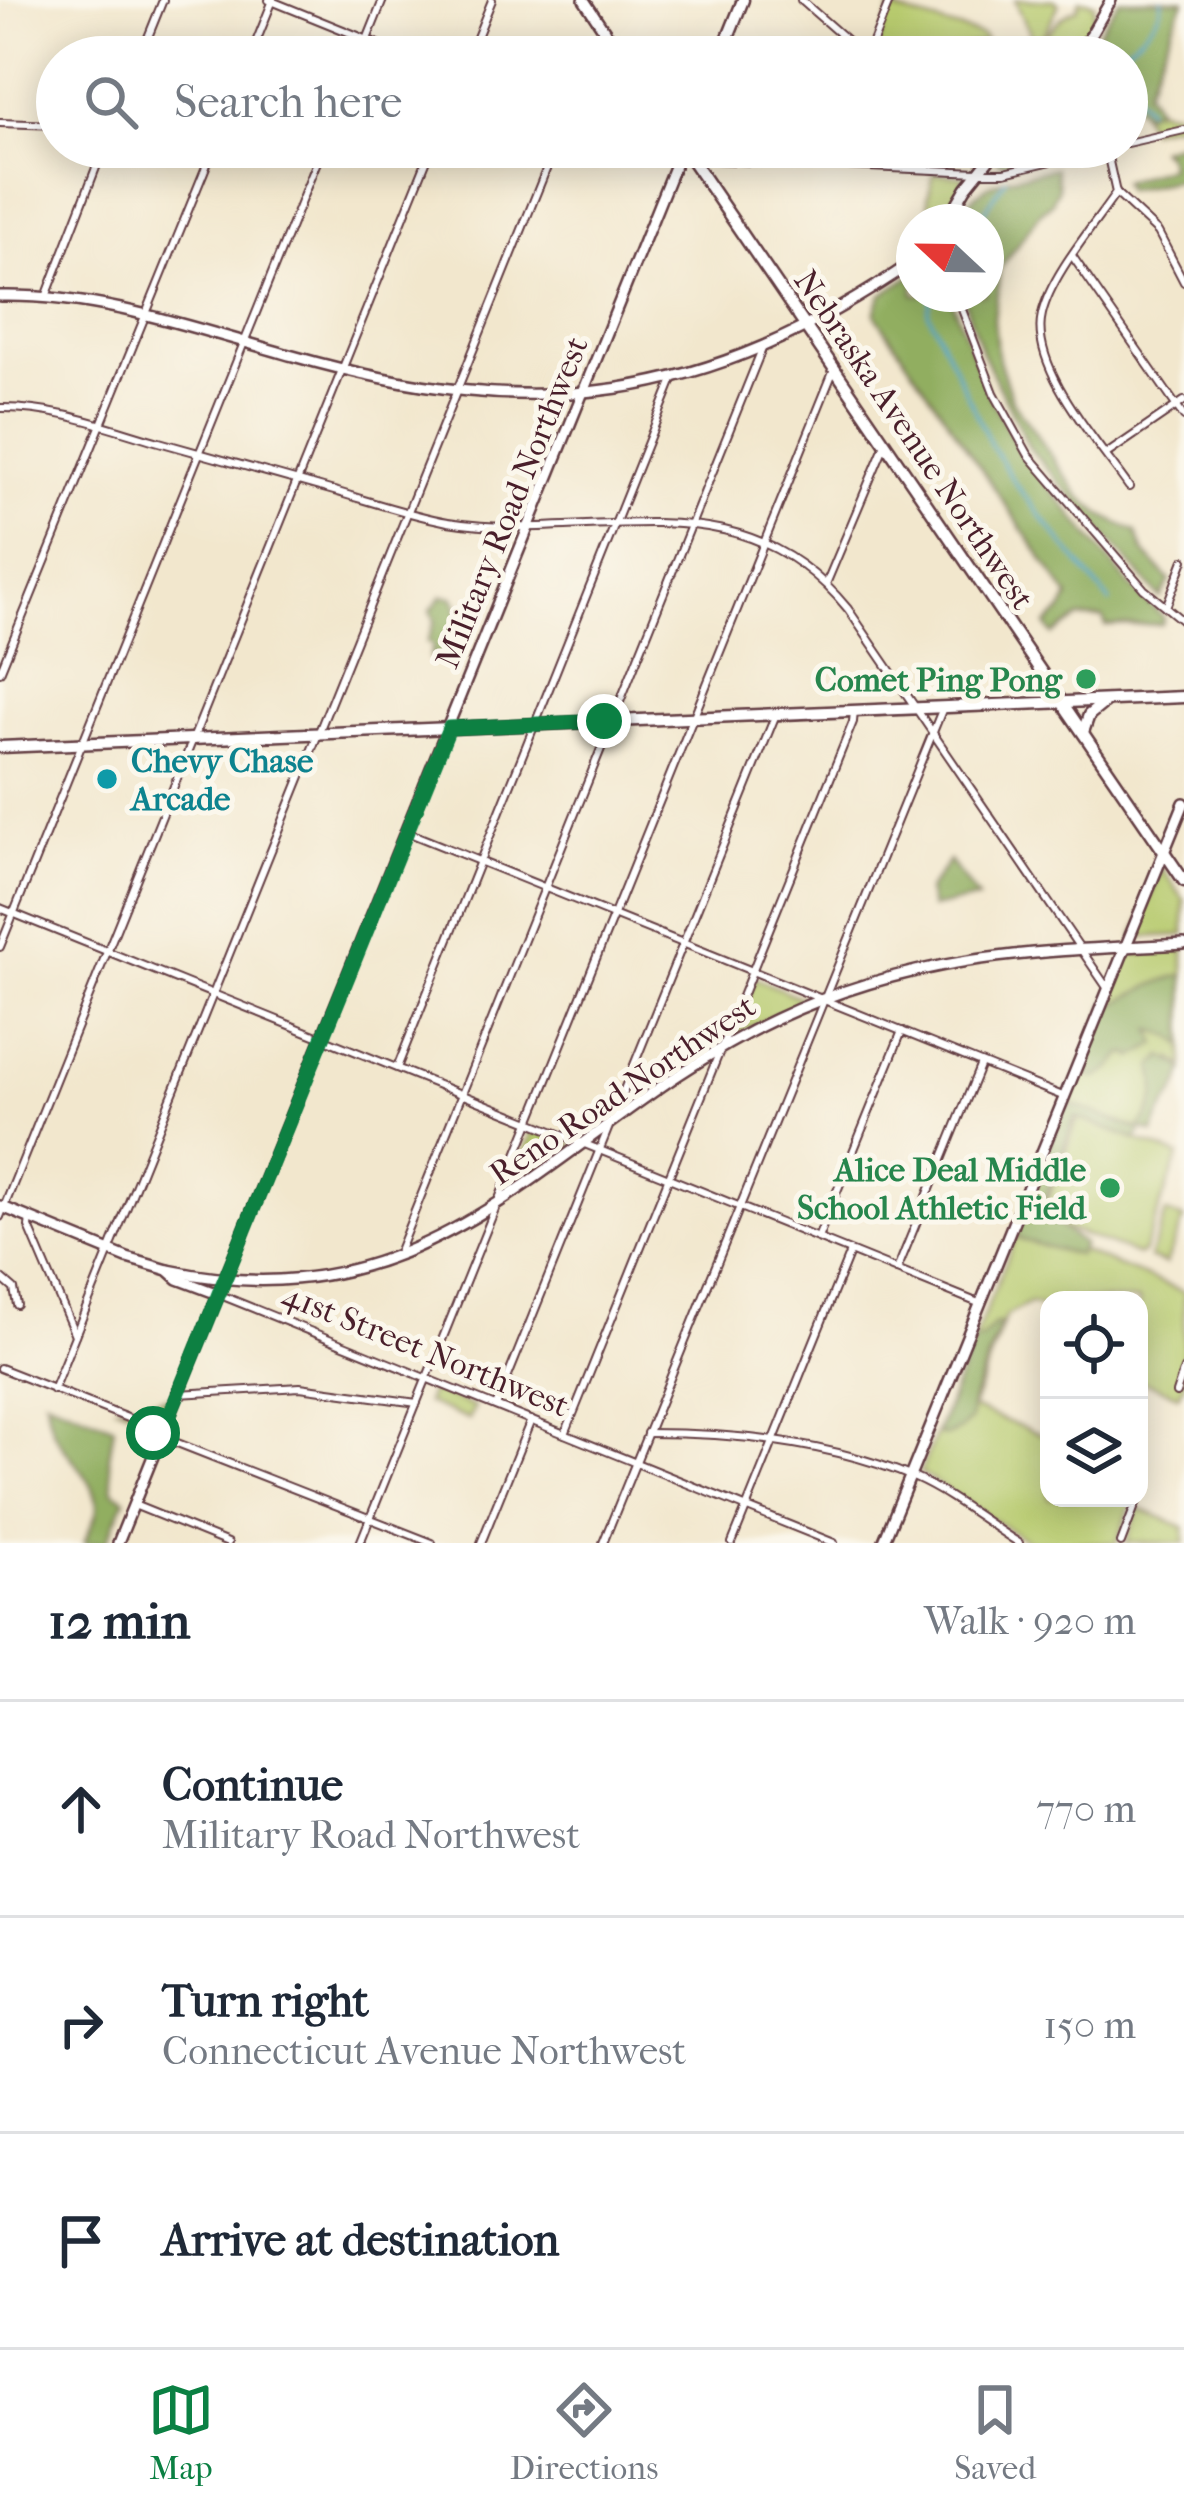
<!DOCTYPE html>
<html lang="en">
<head>
<meta charset="utf-8">
<style>
	:root { --surface:#fff; --page:#f2f2f3; --text:#1f2937; --muted:#747a83; --line:#e0e1e3; --accent:#0b8043 }
	body { margin:0; font-family:"IM FELL French Canon",serif; background:var(--page); color:var(--text) }
	.controls { position:absolute; right:36px; bottom:36px; display:grid; overflow:hidden; border-radius:24px; box-shadow:0 6px 30px #0003 }
	.controls button { width:108px; height:108px; display:grid; place-items:center; padding:0; border:0; border-bottom:3px solid var(--line); background:var(--surface); color:var(--text); font:60px sans-serif }
	.compass { position:absolute; left:896px; top:204px; width:108px; height:108px; border-radius:50%; background:var(--surface); box-shadow:0 6px 30px #0003; rotate:292deg }
	.stop { position:absolute; width:36px; height:36px; margin:-27px; border:9px solid #0b8043; border-radius:50%; background:#fff }
	.stop.end { background:#0b8043; border-color:#fff; box-shadow:0 3px 12px #0008 }
	.list { margin:0; padding:0; list-style:none }
	h2 { display:flex; justify-content:space-between; align-items:center; height:156px; margin:0; padding:0 48px; font-size:51px }
	h2 small { font-size:39px; font-weight:400; color:var(--muted) }
	.list li { display:grid; grid-template-columns:78px 1fr auto; gap:36px; align-items:center; box-sizing:border-box; height:216px; padding:0 48px; border-top:3px solid var(--line) }
	.list b { display:block; font-size:45px; white-space:nowrap }
	.list p { margin:0; font-size:39px; white-space:nowrap; color:var(--muted) }
	.list em { font-size:39px; font-style:normal; color:var(--muted) }
	.icon { flex:none; width:66px; height:66px; fill:none; stroke:currentColor; stroke-width:2; stroke-linecap:round; stroke-linejoin:round }
	.map { position:relative; flex:none; width:1184px; height:1543px; overflow:hidden }
	.search { position:absolute; background:var(--surface); box-shadow:0 6px 30px #0003; left:36px; right:36px; top:36px; height:132px; display:flex; align-items:center; gap:30px; box-sizing:border-box; padding:0 42px; border-radius:66px; color:var(--muted); font-size:45px }
	.sheet { height:804px; background:var(--surface) }
	nav { display:flex; justify-content:space-around; align-items:center; box-sizing:border-box; height:168px; border-top:3px solid var(--line); background:var(--surface); font-size:33px; color:var(--muted) }
	nav a { display:grid; justify-items:center; gap:6px }
	nav .on { color:var(--accent) }
	.map>svg:first-child { display:block }
	.green { fill:#b7ca6e; stroke:#80744c; stroke-width:3 }
	.forest { fill:#91ae61; stroke:#6e6646; stroke-width:3 }
	.lines { fill:none; stroke-linecap:round; stroke-linejoin:round }
	.stream { stroke:#4da5ca; stroke-width:3 }
	.street-casing { stroke:#633d43; stroke-width:10 }
	.secondary-casing { stroke:#633d43; stroke-width:14 }
	.primary-casing { stroke:#633d43; stroke-width:15 }
	.street { stroke:#fff; stroke-width:6 }
	.secondary { stroke:#fff; stroke-width:9 }
	.primary { stroke:#fff; stroke-width:10 }
	.route { stroke:#0b8043; stroke-width:15 }
	.leisure-dot { fill:#2e9e5b; stroke:#fbf7ec; stroke-width:4.5 }
	.culture-dot { fill:#0f9aa8; stroke:#fbf7ec; stroke-width:4.5 }
	.labels { text-anchor:middle; stroke-width:10; stroke-linejoin:round; paint-order:stroke }
	.street-label { font-size:33px; fill:#4a1f2b; stroke:#fbf7ec }
	.leisure-label { font-size:33px; font-weight:bold; fill:#27864d; stroke:#fbf7ec; text-anchor:end }
	.culture-label { font-size:33px; font-weight:bold; fill:#0d838f; stroke:#fbf7ec; text-anchor:start }
</style>
</head>
<body>
<div class="map">
<svg width="1184" height="1543" viewBox="0 0 1184 1543">
	<rect width="100%" height="100%" fill="#fbf7ec"/>
	<filter id="ink" filterUnits="userSpaceOnUse"><feTurbulence type="fractalNoise" baseFrequency=".00833" numOctaves="2"/><feDisplacementMap in="SourceGraphic" scale="24" xChannelSelector="R" yChannelSelector="G"/><feConvolveMatrix kernelMatrix="1 2 1 2 8 2 1 2 1" color-interpolation-filters="sRGB"/></filter>
	<filter id="wash" filterUnits="userSpaceOnUse"><feTurbulence type="fractalNoise" baseFrequency=".004" numOctaves="4" result="noise"/><feDisplacementMap in="SourceGraphic" scale="48" xChannelSelector="R" yChannelSelector="G"/><feGaussianBlur stdDeviation="2.7" result="paint"/><feColorMatrix in="noise" values="0 0 0 0 0 0 0 0 0 0 0 0 0 0 0 0 0 1.4 0 .05"/><feComposite in="paint" operator="in"/></filter>
	<g filter="url(#wash)">
		<rect width="100%" height="100%" fill="#f2e7cd"/>
		<g class="green">
			<polygon points="1015,0 1054,0 1059,4 1045,33 1022,46 1020,40 1031,35"/>
			<path d="M1080,0L1094,3L1095,22L1072,57H1027C1046,42 1054,16 1077,9Z"/>
			<polygon points="891,9 983,36 986,41 953,50 945,57 874,57"/>
			<polygon points="1138,106 1184,113 1184,122 1149,129"/>
			<polygon points="934,173 962,176 965,181 938,222 930,222 928,197"/>
			<polygon points="1162,868 1184,900 1184,935 1134,937"/>
			<polygon points="1184,950 1184,1068 1173,1059 1144,1125 1137,1130 1071,1104 1063,1111 1126,955"/>
			<polygon points="755,978 806,1000 734,1035 733,1032"/>
			<polygon points="1078,1118 1179,1156 1143,1253 1138,1255 1040,1219"/>
			<polygon points="533,1129 572,1144 572,1147 511,1188"/>
			<polygon points="1166,1213 1184,1219 1166,1264 1149,1258"/>
			<polygon points="1020,1226 1184,1292 1184,1385 1179,1395 1139,1380 1139,1300 1049,1300 1049,1309 1030,1303 1006,1316 972,1408 1049,1438 1049,1498 1134,1498 1117,1543 1030,1543 920,1473"/>
			<polygon points="431,1390 474,1407 469,1420 426,1403"/>
			<polygon points="169,1397 159,1422 117,1406"/>
			<polygon points="1139,1508 1184,1527 1184,1543 1126,1543"/>
		</g>
		<g class="forest">
			<polygon points="1119,0 1184,0 1146,90 1156,107 1144,113 1127,98 1127,57 1082,57"/>
			<polygon points="1184,141 1184,187 1179,180 1125,190 1121,182 1169,167 1166,155 1159,149"/>
			<polygon points="1006,147 1067,147 1000,163 997,157"/>
			<path d="M1055,168L1058,187L1052,203L1040,213L1000,269L994,319L997,353L1012,400L1080,496L1102,515L1136,532L1143,551L1170,581L1160,598L1030,449L983,355L962,294H986V222H956C979,177 1010,178 1055,168Z"/>
			<polygon points="914,274 914,294 949,294 989,395 1019,450 1132,588 1164,618 1162,624 1106,626 1103,618 1079,618 1053,635 1046,625 1062,611 1069,597 875,314 881,295"/>
			<polygon points="442,596 452,597 456,602 458,621 450,631 450,647 430,658 433,645 427,642 435,621 431,610"/>
			<polygon points="949,861 978,899 931,908 927,891"/>
			<path d="M1184,975V1046L1173,1036L1152,1030L1157,1044L1133,1058L1131,1054L1122,1055L1111,1069L1097,1078L1088,1076L1082,1063L1104,1010C1131,996 1156,980 1184,975Z"/>
			<path d="M1163,1056L1184,1068C1182,1092 1158,1110 1154,1133L1142,1129L1137,1140L1075,1117L1037,1218L1059,1226L1083,1244L1078,1255L1021,1240L1015,1230L1063,1111L1071,1104L1137,1129C1156,1114 1159,1089 1153,1067Z"/>
			<polygon points="1001,1323 971,1404 970,1420 960,1430 946,1436 937,1434 974,1341 981,1340 994,1325"/>
			<path d="M45,1399L114,1426L109,1458L113,1491L125,1499L106,1543H84C88,1531 97,1520 97,1507C97,1480 67,1457 55,1434C48,1422 49,1412 45,1399Z"/>
		</g>
		<g class="lines">
			<g class="stream">
				<path d="M1117,57C1133,40 1161,24 1162,0"/>
				<polyline points="1127,83 1147,109"/>
				<polyline points="1030,154 1040,147"/>
				<polyline points="978,222 1006,178"/>
				<polyline points="932,294 928,312 991,445 1016,485 1110,602"/>
			</g>
		</g>
	</g>
	<g filter="url(#ink)">
		<g class="lines">
			<defs>
				<g id="street">
					<polyline points="269,0 410,57"/>
					<polyline points="801,0 866,57"/>
					<polyline points="140,57 163,0"/>
					<polyline points="250,57 273,0"/>
					<polyline points="360,57 383,0"/>
					<polyline points="469,57 492,0"/>
					<polyline points="867,57 890,0"/>
					<polyline points="0,123 57,125"/>
					<polyline points="1127,143 1184,130"/>
					<polyline points="495,147 670,156 680,150"/>
					<polyline points="969,147 987,163"/>
					<path d="M1106,148L1116,193C1093,227 1051,275 1042,314C1029,367 1100,445 1129,487"/>
					<polyline points="692,159 978,172 1005,172 1111,147"/>
					<polyline points="825,164 832,147"/>
					<polyline points="1116,193 1158,232 1184,282"/>
					<polyline points="1073,257 1184,417"/>
					<polyline points="956,294 994,393 1028,454 1144,589 1184,622"/>
					<polyline points="46,297 104,147"/>
					<path d="M0,408C55,407 107,427 159,442C218,459 276,475 334,491C372,502 410,515 448,522C594,546 737,472 848,609L1108,989"/>
					<polyline points="1108,453 1184,401"/>
					<polyline points="826,584 885,444"/>
					<polyline points="1166,607 1184,560"/>
					<polyline points="0,672 214,147"/>
					<polyline points="407,832 1065,1097"/>
					<polyline points="0,908 981,1304"/>
					<polyline points="0,947 323,147"/>
					<polyline points="397,1068 674,377"/>
					<polyline points="0,1217 432,147"/>
					<polyline points="30,1218 29,1227 75,1335"/>
					<polyline points="818,1238 902,1031"/>
					<polyline points="398,1253 762,349"/>
					<polyline points="897,1270 981,1064"/>
					<polyline points="0,1277 14,1289 17,1305"/>
					<polyline points="218,1294 834,1543"/>
					<polyline points="0,1368 163,1432"/>
					<polyline points="53,1390 554,150"/>
					<polyline points="1176,1393 1184,1369"/>
					<polyline points="178,1394 300,1387 417,1403"/>
					<polyline points="496,1406 776,714"/>
					<path d="M647,1433C735,1433 834,1443 915,1478C951,1494 985,1522 1019,1543"/>
					<polyline points="565,1434 853,722 854,711"/>
					<polyline points="162,1437 432,1543"/>
					<polyline points="1139,1496 1146,1477"/>
					<polyline points="134,1505 228,1543"/>
					<polyline points="360,1543 833,372"/>
					<polyline points="481,1543 531,1420"/>
					<polyline points="603,1543 942,710"/>
					<polyline points="732,1543 850,1252"/>
					<polyline points="1121,1543 1138,1498"/>
				</g>
				<g id="secondary">
					<polyline points="584,0 622,57"/>
					<polyline points="1078,57 1111,0"/>
					<polyline points="946,222 966,188 999,147"/>
					<path d="M0,296C101,294 196,329 293,356C536,425 704,405 914,261"/>
					<polyline points="0,1206 127,1258 168,1270 178,1279 218,1294"/>
					<path d="M168,1270C445,1329 558,1122 776,1019C914,954 1036,951 1184,944"/>
					<polyline points="118,1543 682,147"/>
					<polyline points="883,1543 1184,803"/>
				</g>
				<g id="primary">
					<polyline points="720,57 743,0"/>
					<polyline points="683,147 1184,881"/>
					<polyline points="1083,732 1089,715 1105,702"/>
					<polyline points="0,747 1184,697"/>
				</g>
			</defs>
			<use href="#street" class="street-casing"/>
			<use href="#secondary" class="secondary-casing"/>
			<use href="#primary" class="primary-casing"/>
			<use href="#street" class="street"/>
			<use href="#secondary" class="secondary"/>
			<use href="#primary" class="primary"/>
		</g>
	</g>
	<g class="lines" filter="url(#ink)">
		<polyline class="route" points="153,1433 159,1441 449,728 604,721"/>
	</g>
	<g class="leisure-dot">
		<circle cx="1086" cy="679" r="12"/>
		<circle cx="1110" cy="1188" r="12"/>
	</g>
	<circle class="culture-dot" cx="107" cy="779" r="12"/>
	<g class="labels">
		<g class="street-label">
			<text transform="translate(915 439) rotate(56)" y="12">Nebraska Avenue Northwest</text>
			<text transform="translate(511 502) rotate(-68)" y="12">Military Road Northwest</text>
			<text transform="translate(622 1089) rotate(-34)" y="12">Reno Road Northwest</text>
			<text transform="translate(426 1349) rotate(22)" y="12">41st Street Northwest</text>
		</g>
		<g class="leisure-label">
			<text x="1062" y="691">Comet Ping Pong</text>
			<text x="1086" y="1181">Alice Deal Middle<tspan x="1086" dy="38">School Athletic Field</tspan></text>
		</g>
		<g class="culture-label">
			<text x="131" y="772">Chevy Chase<tspan x="131" dy="38">Arcade</tspan></text>
		</g>
	</g>
</svg>
<div class="controls">
<button><svg class="icon" aria-label="locate" viewBox="0 0 24 24"><circle cx="12" cy="12" r="6"/><path d="M12 2v4M12 18v4M2 12h4M18 12h4"/></svg></button>
<button><svg class="icon" aria-label="layers" viewBox="0 0 24 24"><path d="M12 4l9 5-9 5-9-5zM3 14l9 5 9-5"/></svg></button>
</div>
<svg class="compass" viewBox="-18 -18 36 36"><path d="M0-13l5 13h-10z" fill="#e53935"/><path d="M0 13l5-13h-10z" fill="#747a83"/></svg>
<div class="stop" style="left:153px;top:1433px"></div>
<div class="stop end" style="left:604px;top:721px"></div>
<div class="search"><svg class="icon" aria-label="search" viewBox="0 0 24 24"><circle cx="10" cy="10" r="6"/><path d="M15 15l6 6"/></svg>Search here</div>
</div>
<section class="sheet">
<h2>12 min<small>Walk · 920 m</small></h2>
<ul class="list">
<li><svg class="icon" aria-label="ahead" viewBox="0 0 24 24"><path d="M12 20V5M6 11l6-6 6 6"/></svg><div><b>Continue</b><p>Military Road Northwest</p></div><em>770 m</em></li>
<li><svg class="icon" aria-label="right" viewBox="0 0 24 24"><path d="M7 20v-9h11M14 6l5 5-5 5"/></svg><div><b>Turn right</b><p>Connecticut Avenue Northwest</p></div><em>150 m</em></li>
<li><svg class="icon" aria-label="arrive" viewBox="0 0 24 24"><path d="M6 21V4h12l-3 4 3 4H6"/></svg><div><b>Arrive at destination</b></div></li>
</ul>
</section>
<nav>
<a class="on"><svg class="icon" aria-label="map" viewBox="0 0 24 24"><path d="M3 6l6-2 6 2 6-2v14l-6 2-6-2-6 2zM9 4v14M15 6v14"/></svg>Map</a>
<a><svg class="icon" aria-label="directions" viewBox="0 0 24 24"><path d="M12 3l9 9-9 9-9-9zM9 14v-3h6M13 9l2 2-2 2"/></svg>Directions</a>
<a><svg class="icon" aria-label="saved" viewBox="0 0 24 24"><path d="M7 4h10v16l-5-4-5 4z"/></svg>Saved</a>
</nav>
</body>
</html>
